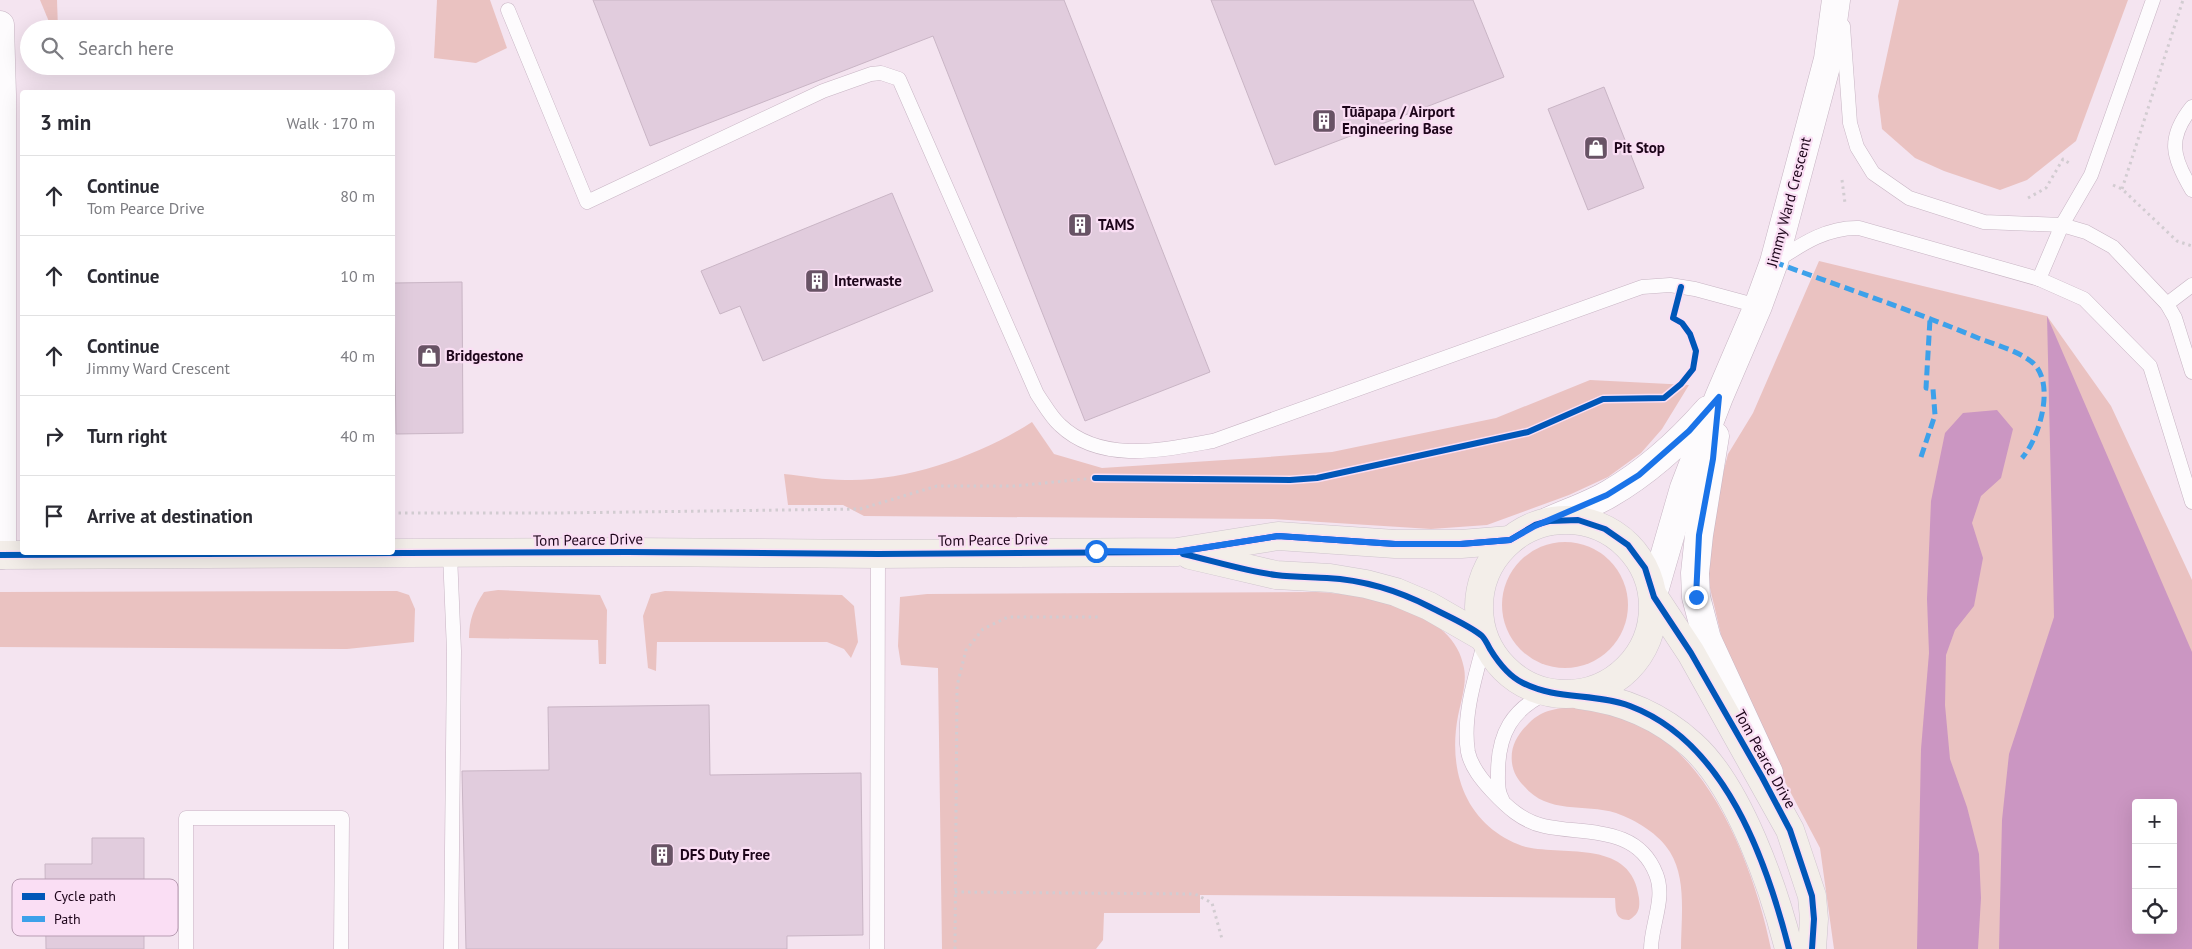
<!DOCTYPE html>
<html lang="en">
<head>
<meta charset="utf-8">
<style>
	:root { --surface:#fff; --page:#f2f2f3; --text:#2b2b33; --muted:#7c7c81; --line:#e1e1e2 }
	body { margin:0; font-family:"PT Sans",sans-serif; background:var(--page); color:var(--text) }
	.controls { position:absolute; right:15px; bottom:15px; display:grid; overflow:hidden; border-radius:5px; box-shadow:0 5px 20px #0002 }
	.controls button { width:45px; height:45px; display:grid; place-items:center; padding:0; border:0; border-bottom:1px solid var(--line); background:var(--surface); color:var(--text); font:25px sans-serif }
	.stop { position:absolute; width:15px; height:15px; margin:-11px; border:4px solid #1a73e8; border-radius:50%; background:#fff }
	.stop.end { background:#1a73e8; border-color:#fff; box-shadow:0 1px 5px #0008 }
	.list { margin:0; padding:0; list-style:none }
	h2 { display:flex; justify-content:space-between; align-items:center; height:65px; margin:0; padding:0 20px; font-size:21px }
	h2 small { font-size:16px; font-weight:400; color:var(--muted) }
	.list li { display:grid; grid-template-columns:32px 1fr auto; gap:15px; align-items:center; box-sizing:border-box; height:80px; padding:0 20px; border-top:1px solid var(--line) }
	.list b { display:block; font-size:19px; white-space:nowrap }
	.list p { margin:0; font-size:16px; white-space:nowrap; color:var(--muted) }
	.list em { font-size:16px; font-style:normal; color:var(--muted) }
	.icon { flex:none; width:28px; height:28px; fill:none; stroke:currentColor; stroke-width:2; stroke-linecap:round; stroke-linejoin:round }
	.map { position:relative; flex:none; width:2192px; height:949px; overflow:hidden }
	.search { position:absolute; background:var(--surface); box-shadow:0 5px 20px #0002; left:20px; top:20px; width:375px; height:55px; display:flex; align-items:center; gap:12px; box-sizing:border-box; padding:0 18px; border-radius:28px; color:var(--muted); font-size:19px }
	.panel { position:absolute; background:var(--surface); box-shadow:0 5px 20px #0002; left:20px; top:90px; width:375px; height:465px; border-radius:5px }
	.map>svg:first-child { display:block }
	.green { fill:#eac2c1; fill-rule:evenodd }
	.water { fill:#cb96c2; fill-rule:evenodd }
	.building { fill:#e1ccdd; stroke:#c9b5c5 }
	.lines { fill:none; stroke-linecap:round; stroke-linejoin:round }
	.lane-casing { stroke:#c7b4c3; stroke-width:15 }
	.street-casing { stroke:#c7b4c3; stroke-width:29 }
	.secondary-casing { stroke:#c7b4c3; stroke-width:29 }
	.primary-casing { stroke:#cec3cc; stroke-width:29 }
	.path { stroke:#d2ccd1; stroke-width:3; stroke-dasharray:2.5 4; stroke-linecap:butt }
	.lane { stroke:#fdfbfd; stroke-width:14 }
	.street { stroke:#fdfbfd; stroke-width:28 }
	.secondary { stroke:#fdfbfd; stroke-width:28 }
	.primary { stroke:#f3eee9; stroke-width:28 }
	.quiet { stroke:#3da1ea; stroke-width:5; stroke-dasharray:10 5; stroke-linecap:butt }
	.cycleway-casing { stroke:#fadef4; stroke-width:9 }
	.cycleway { stroke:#0057b8; stroke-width:6 }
	.route { stroke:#1a73e8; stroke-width:6 }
	.labels { text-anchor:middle; stroke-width:4.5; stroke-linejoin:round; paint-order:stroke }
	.poi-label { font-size:15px; font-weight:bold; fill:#1d051a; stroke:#fadef4; text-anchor:start }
	.street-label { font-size:15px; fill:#1d051a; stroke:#fadef4 }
	.key { fill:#fadef4; stroke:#b89db3; stroke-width:1 }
	.key-label { font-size:14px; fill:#1d051a }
</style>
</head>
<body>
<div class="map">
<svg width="2192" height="949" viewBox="0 0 2192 949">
	<rect width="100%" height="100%" fill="#f4e4f0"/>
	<g class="green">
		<polygon points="40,0 57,0 58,29 52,29"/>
		<polygon points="437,0 490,0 507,48 476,63 434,58"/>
		<polygon points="1899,0 2128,0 2076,141 2027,180 2000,190 1944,171 1915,158 1882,129 1878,96"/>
		<path d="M1819,261L2047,316L2111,406L2192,580V949H1834L1820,848L1732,682L1707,575L1712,515L1728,454L1753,413ZM2136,803H2173V930H2136Z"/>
		<path d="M1590,380L1689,385L1662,429L1641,453L1608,477L1569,495L1487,525L1431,529L1273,519L864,516L843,505H788L784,474C804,476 824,480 845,480C906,482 981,455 1032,422L1054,454L1102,468L1255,458L1332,452L1496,418Z"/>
		<circle cx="1565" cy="605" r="63"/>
		<path d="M498,590L600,595L607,610L606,664H599L598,640L469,638C469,620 474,607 484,592Z"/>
		<polygon points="397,591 409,595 415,609 414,642 347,649 0,647 0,592"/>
		<polygon points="665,591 842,595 854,606 858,642 851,658 844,649 827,642 657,642 656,671 648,668 643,616 651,594"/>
		<path d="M1316,592C1364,594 1455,609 1464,668C1467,683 1461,701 1458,716C1450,758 1458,802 1493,830C1502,837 1515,844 1526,847C1566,856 1632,839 1639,898C1640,908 1639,914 1629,920C1614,920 1616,909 1615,898L1200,895V913H1104L1103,940L1096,949H942L938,668L901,665L898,646L900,597L927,594Z"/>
		<path d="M1577,707C1611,712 1645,724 1671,746C1724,790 1758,884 1771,949H1681C1681,919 1687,879 1670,852C1659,834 1636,820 1616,813C1584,803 1548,815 1524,786C1518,780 1513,772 1512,763C1510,747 1517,735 1529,723C1543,709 1558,708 1577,707Z"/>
	</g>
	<g class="water">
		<path d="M2047,316L2192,652V949H1999L2002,820L2009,754L2054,617ZM2136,803H2173V930H2136Z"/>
		<polygon points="1997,410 2013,429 2001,478 1981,496 1972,523 1983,558 1974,606 1955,630 1946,655 1945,705 1950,759 1967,807 1979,854 1981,898 1978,949 1917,949 1921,749 1929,653 1927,599 1931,501 1945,433 1963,413"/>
	</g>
	<g class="building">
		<polygon points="593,0 1064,0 1210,372 1085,421 933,36 650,146"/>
		<polygon points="1211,0 1473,0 1504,77 1275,165"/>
		<polygon points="1604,87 1644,188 1588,210 1548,109"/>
		<polygon points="892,193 933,291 763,361 740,306 720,314 701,271"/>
		<polygon points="462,282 463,433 396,434 394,283"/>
		<polygon points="709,705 710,775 861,773 863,935 787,936 787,949 466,949 462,771 549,770 548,707"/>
		<polygon points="92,838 144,838 144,949 46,949 45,864 92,864"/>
	</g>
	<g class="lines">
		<defs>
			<g id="lane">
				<path d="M508,10L587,202L823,91L871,74L881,73L899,79L1037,394C1044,404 1051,417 1060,425C1101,464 1163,450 1213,441L1642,287L1670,285L1695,289L1758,306"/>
				<polyline points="1843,26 1850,123 1857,147 1873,173 1909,198 1984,222 2062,225 2086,232 2113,247 2167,304 2175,318 2192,372"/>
				<path d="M2192,107C2167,138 2172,157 2192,190"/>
				<path d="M1776,261C1802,244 1827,227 1859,228L2039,279L2084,299L2150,366L2192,502"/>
				<polyline points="2039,279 2062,225 2091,175 2153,0"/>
				<polyline points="2167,304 2192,285"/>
				<polyline points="450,554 454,651 451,949"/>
				<path d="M1485,640C1476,675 1462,716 1468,752C1471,767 1482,780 1492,791C1507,807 1522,821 1544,826C1585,835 1637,825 1656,874C1666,898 1651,925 1651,949"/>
				<path d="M1502,799C1497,791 1498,782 1498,773C1498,734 1512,709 1547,693"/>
				<polyline points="186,949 186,818 342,818 341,949"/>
				<polyline points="877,949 878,554"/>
			</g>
			<polyline id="street" points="0,25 2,95 2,555"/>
			<g id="secondary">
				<polyline points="1715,436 1699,535 1695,573 1696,597 1707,639 1769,773"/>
				<path d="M1549,521C1569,512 1590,505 1609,494C1647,472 1679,443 1708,410"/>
				<polyline points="1653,595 1684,488 1719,397 1758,306 1774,262 1828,59 1836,0"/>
			</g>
			<g id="primary">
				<circle cx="1566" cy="607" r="87"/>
				<polyline points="0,555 627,552 878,554 1177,552 1278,536 1395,544 1461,544 1510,540"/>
				<polyline points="1190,555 1276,575 1330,578 1366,584 1396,592 1429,606 1483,637"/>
				<polyline points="1654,597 1691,653 1790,830 1812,896 1814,919 1812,949"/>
				<path d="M1580,695C1622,700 1660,716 1692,745C1739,787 1774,889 1789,949"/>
			</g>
		</defs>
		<use href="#lane" class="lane-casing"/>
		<use href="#street" class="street-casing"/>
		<use href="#secondary" class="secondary-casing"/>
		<use href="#primary" class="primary-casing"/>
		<g class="path">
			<polyline points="1842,180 1845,203"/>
			<polyline points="2113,185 2122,189 2177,241 2192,246"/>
			<polyline points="2122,189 2183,0"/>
			<polyline points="2028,198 2046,188 2063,159 2069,163"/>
			<polyline points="392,513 558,513 860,509 937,486 1015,486 1095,478"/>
			<polyline points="955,892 1195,894 1212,903 1222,939"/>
			<polyline points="955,949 957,686 966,650 983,629 1008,617 1098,617"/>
		</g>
		<use href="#lane" class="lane"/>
		<use href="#street" class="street"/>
		<use href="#secondary" class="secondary"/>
		<use href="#primary" class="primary"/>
		<g class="quiet">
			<path d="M1774,262C1842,287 1911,310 1978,338C1996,345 2019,351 2033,363C2056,384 2039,439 2022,458"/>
			<polyline points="1921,457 1935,415 1933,389 1926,388 1930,319"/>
		</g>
		<defs>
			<g id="cycleway">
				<polyline points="1095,478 1290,480 1317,478 1528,432 1603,399 1664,398 1681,384 1693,369 1696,351 1690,334 1682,323 1673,318 1681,287"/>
				<path d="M1183,554C1214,561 1245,571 1276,575C1293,577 1310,577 1327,578C1363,580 1399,591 1430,607C1445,615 1469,625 1482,636C1485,639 1488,645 1490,649C1498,662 1508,676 1523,683C1556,700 1595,693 1630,706C1725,742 1766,859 1789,949"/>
				<polyline points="0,555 627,552 878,554 1177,552 1278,536 1395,544 1461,544 1510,540 1535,525 1549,521 1578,520 1605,529 1628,545 1645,568 1654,597 1691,653 1762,777 1790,830 1812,896 1814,919 1812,949"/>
			</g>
		</defs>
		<use href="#cycleway" class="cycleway-casing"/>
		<use href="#cycleway" class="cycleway"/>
	</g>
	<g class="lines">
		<polyline class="route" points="1096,551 1176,552 1278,536 1395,544 1460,544 1510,540 1535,526 1607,495 1639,475 1689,431 1719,397 1713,459 1699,535 1696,597"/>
	</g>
	<defs>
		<symbol id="building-square" viewBox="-11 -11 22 22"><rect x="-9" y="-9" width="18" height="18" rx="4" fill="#685365" stroke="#fadef4"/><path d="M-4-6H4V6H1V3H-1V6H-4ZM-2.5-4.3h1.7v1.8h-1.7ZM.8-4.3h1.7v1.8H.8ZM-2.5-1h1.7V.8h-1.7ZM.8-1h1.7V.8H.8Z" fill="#fff"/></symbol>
		<symbol id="shop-square" viewBox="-11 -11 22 22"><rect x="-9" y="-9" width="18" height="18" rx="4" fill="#685365" stroke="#fadef4"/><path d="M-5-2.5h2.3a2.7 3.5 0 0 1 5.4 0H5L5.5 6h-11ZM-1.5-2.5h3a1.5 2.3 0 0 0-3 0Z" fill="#fff"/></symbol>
	</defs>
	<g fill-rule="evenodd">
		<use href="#building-square" x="1310" y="107" width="28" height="28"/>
		<use href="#shop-square" x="1582" y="134" width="28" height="28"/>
		<use href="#building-square" x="1066" y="211" width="28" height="28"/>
		<use href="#building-square" x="803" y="267" width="28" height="28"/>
		<use href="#shop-square" x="415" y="342" width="28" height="28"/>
		<use href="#building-square" x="648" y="841" width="28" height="28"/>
	</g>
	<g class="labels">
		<g class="poi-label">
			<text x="1342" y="117">Tūāpapa / Airport<tspan x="1342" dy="17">Engineering Base</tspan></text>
			<text x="1614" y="153">Pit Stop</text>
			<text x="1098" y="230">TAMS</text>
			<text x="834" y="286">Interwaste</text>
			<text x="446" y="361">Bridgestone</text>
			<text x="680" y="860">DFS Duty Free</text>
		</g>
		<g class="street-label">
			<text transform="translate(1789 202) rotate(-75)" y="5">Jimmy Ward Crescent</text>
			<text transform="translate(588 540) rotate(-1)" y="5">Tom Pearce Drive</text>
			<text transform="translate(993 540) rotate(-1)" y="5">Tom Pearce Drive</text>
			<text transform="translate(1765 759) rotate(61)" y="5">Tom Pearce Drive</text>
		</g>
	</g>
	<rect x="12" y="879" width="166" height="57" rx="8" class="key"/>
	<rect x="22" y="893" width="23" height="7" fill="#0057b8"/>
	<rect x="22" y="916" width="23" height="6" fill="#3da1ea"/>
	<g class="key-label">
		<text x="54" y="901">Cycle path</text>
		<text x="54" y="924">Path</text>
	</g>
</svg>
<div class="controls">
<button>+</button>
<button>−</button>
<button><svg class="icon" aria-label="locate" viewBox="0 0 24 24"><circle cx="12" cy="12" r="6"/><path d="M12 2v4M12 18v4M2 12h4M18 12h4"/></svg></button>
</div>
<div class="stop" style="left:1096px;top:551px"></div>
<div class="stop end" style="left:1696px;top:597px"></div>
<div class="search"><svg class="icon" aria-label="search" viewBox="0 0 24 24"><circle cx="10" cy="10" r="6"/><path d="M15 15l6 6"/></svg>Search here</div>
<section class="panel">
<h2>3 min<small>Walk · 170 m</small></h2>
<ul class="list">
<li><svg class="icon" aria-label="ahead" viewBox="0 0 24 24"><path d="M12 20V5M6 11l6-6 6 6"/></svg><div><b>Continue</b><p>Tom Pearce Drive</p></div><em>80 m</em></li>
<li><svg class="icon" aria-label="ahead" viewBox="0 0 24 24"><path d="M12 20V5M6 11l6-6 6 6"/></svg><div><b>Continue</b></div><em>10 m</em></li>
<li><svg class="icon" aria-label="ahead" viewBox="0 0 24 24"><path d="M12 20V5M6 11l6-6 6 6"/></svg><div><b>Continue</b><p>Jimmy Ward Crescent</p></div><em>40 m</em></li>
<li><svg class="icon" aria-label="right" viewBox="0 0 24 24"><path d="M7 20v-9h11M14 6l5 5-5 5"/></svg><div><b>Turn right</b></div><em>40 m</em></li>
<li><svg class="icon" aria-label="arrive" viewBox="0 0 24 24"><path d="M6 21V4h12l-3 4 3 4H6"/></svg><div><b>Arrive at destination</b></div></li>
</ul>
</section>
</div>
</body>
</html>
